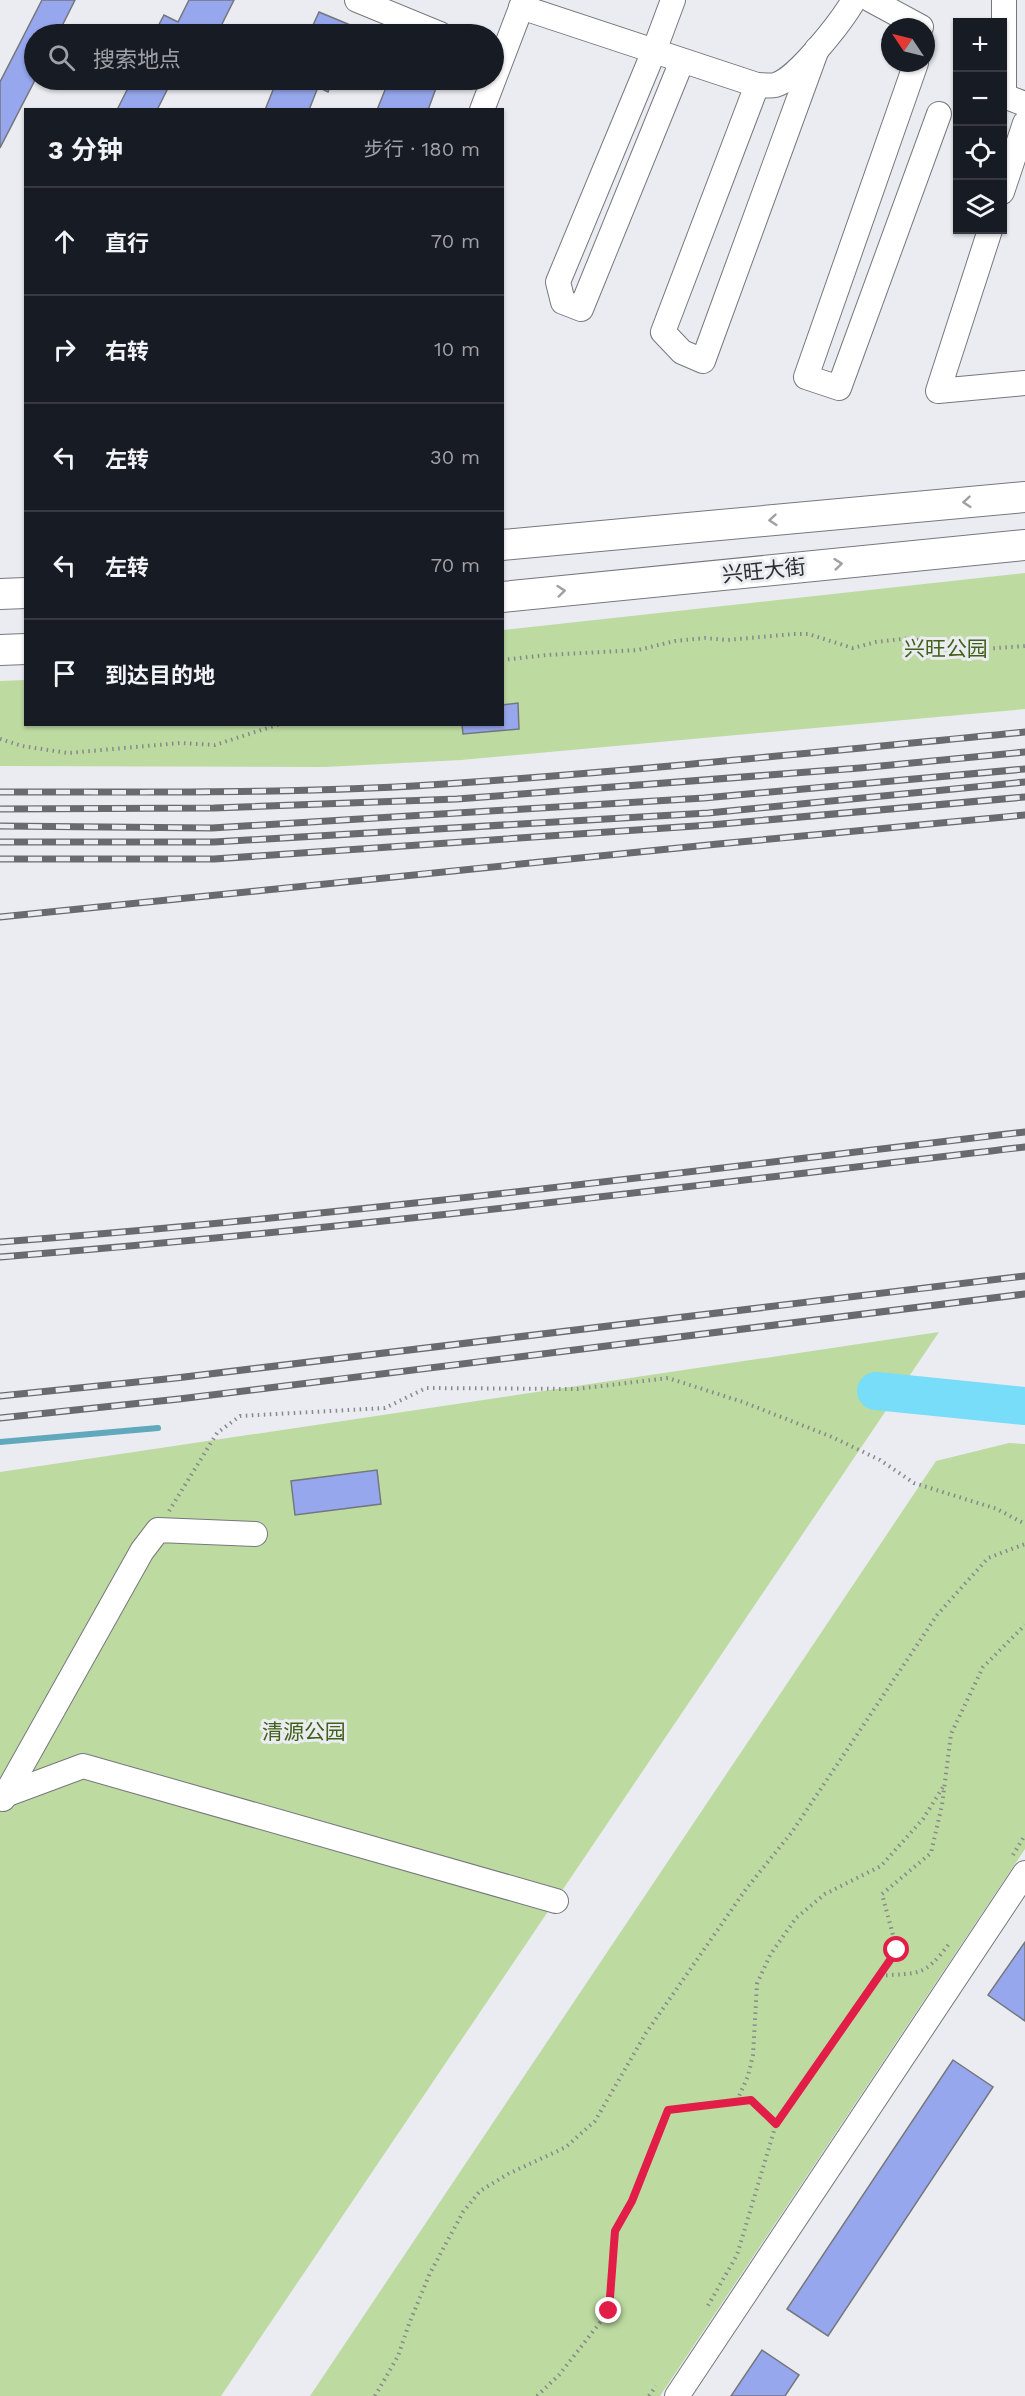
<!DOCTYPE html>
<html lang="zh">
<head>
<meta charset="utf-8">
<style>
	:root { --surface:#171b24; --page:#242831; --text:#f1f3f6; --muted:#9ea1a6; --line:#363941 }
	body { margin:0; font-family:"Work Sans","Noto Sans SC",sans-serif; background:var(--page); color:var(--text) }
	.controls { position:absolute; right:18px; top:18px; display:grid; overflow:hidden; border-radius:0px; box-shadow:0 2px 4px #0004 }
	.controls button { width:54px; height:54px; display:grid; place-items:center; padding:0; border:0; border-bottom:2px solid var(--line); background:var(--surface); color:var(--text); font:30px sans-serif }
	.compass { position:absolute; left:881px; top:18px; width:54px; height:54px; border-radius:50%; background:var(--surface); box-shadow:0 2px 4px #0004; rotate:305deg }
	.stop { position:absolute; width:18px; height:18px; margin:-14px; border:4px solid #e11d48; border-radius:50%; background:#fff }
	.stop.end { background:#e11d48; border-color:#fff; box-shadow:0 2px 6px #0008 }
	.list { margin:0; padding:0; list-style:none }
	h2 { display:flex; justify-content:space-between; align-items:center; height:78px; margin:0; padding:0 24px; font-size:26px }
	h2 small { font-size:20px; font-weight:400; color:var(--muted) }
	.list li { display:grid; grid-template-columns:39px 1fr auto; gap:18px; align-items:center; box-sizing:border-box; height:108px; padding:0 24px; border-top:2px solid var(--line) }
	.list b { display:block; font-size:22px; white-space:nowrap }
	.list em { font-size:20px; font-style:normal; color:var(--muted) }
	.icon { flex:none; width:33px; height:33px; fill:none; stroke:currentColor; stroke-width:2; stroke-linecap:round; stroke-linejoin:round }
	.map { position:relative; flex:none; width:1025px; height:2396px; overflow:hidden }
	.search { position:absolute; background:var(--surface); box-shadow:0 2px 4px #0004; left:24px; top:24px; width:480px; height:66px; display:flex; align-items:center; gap:15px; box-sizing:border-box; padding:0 21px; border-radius:33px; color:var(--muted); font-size:22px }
	.panel { position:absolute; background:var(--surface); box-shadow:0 2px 4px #0004; left:24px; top:108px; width:480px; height:618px; border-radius:0px }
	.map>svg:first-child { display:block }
	.green { fill:#bddaa1 }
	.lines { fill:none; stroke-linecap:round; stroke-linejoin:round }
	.stream { stroke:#60a8bc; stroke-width:6 }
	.river { stroke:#77ddf9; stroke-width:38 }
	.building { fill:#97a7ed; stroke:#75777c; stroke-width:1.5 }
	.minor-casing { stroke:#76787d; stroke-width:26 }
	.major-casing { stroke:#76787d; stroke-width:32 }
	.path { stroke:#88898c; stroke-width:4; stroke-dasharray:1.5 4.5; stroke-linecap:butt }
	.minor { stroke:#fff; stroke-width:24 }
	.major { stroke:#fff; stroke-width:30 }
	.rail-casing { stroke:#696a6d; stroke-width:7 }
	.rail { stroke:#eaecf1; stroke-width:4.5; stroke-dasharray:14; stroke-linecap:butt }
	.oneway { stroke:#a0a0a1 }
	.route { stroke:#e11d48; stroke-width:8 }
	.labels { text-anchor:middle; stroke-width:6; stroke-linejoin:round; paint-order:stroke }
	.street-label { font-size:21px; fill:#2c2d2f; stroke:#eaecf1 }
	.park-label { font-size:21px; fill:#426118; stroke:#eaecf1 }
</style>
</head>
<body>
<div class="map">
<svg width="1025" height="2396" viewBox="0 0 1025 2396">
	<rect width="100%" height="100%" fill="#eaecf1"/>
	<g class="green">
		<polygon points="1025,573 1025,709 461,760 325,767 0,766 0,681 25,680 26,724 502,724 503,630"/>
		<polygon points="939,1332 221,2396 0,2396 0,1472"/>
		<polygon points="1009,1443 1025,1444 1025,1849 660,2396 310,2396 936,1461"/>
	</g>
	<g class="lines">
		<polyline class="stream" points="0,1442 158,1428"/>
		<polyline class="river" points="876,1391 1025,1406"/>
	</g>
	<g class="building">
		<polygon points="42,0 75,0 58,34 34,34 35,80 0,148 0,82"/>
		<polygon points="189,0 234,0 217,34 154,34 164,15 178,22"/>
		<polygon points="319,12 355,27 352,34 309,34"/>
		<polygon points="132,80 172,80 157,110 117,110"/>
		<polygon points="277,80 333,80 328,92 318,87 309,110 265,110"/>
		<polygon points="389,80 439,80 428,110 377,110"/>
		<polygon points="518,703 519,729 463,734 462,724 502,724 502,705"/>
		<polygon points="377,1470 381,1504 295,1515 291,1481"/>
		<polygon points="1025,1942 1025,2021 988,1995"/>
		<polygon points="953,2060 993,2087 828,2336 787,2309"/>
		<polygon points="762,2350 799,2375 785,2396 731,2396"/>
	</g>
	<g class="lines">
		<defs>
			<g id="minor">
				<polyline points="357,0 440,34"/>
				<polyline points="673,0 654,51 558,282 563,302 581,309 682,61"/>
				<polyline points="871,0 921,27"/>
				<polyline points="1004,0 1004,96 1025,104"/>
				<path d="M521,7L757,85C763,85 770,86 775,85C797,80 843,19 854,0"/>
				<polyline points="916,63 806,377 839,388 939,114"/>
				<polyline points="757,85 663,332 682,352 703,361 817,49"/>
				<polyline points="482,110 524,0"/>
				<polyline points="1002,192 1025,123"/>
				<polyline points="990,230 938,391 1025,383"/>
				<polyline points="5,1795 83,1766 556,1901"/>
				<polyline points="3,1799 142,1551 158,1530 255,1534"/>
				<polyline points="677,2396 1025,1873"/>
			</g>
			<g id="major">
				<polyline points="502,545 1025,497"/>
				<polyline points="0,594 26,593"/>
				<polyline points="502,597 1025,545"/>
				<polyline points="0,650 26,649"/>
			</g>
		</defs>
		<use href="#minor" class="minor-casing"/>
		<use href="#major" class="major-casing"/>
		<g class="path">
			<polyline points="502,660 547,655 638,650 675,641 705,638 727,640 794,634 808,634 853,648 876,642 911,638 937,646 969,650 1025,646"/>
			<polyline points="350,724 354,724"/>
			<polyline points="0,739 22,746 68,753 180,743 215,745 280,724"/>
			<polyline points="169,1511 217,1433 240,1416 385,1408 426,1388 577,1389 668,1378 743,1402 832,1437 880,1460 914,1483 997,1509 1025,1524"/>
			<polyline points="1013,1855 1025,1835"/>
			<path d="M880,1976C920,1972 923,1978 949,1944"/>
			<polyline points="737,2101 748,2076 753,2055 757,1984 770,1955 796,1918 825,1894 881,1866 923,1819 943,1787"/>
			<polyline points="776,2124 897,1950 882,1894 931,1853 942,1805 951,1734 983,1667 1025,1625"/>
			<polyline points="375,2396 398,2356 409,2324 430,2273 463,2212 480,2191 508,2174 566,2147 595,2121 646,2033 746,1889 792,1832 937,1615 988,1558 1025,1544"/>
			<polyline points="537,2396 559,2375 609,2311 615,2231 632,2201 668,2110 751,2100 776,2124 737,2255 706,2309"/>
			<polyline points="649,2396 656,2386"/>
		</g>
		<use href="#minor" class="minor"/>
		<use href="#major" class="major"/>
		<defs>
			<g id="rail">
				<path d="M0,792C153,792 307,794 459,783C648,770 837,750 1025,732"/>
				<polyline points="0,809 214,808 457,799 860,768 1025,752"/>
				<polyline points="0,826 212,828 704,798 1025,769"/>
				<polyline points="0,842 214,842 708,813 1025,782"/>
				<polyline points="0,859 214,859 710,825 1025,797"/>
				<polyline points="0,917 718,844 1025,815"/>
				<path d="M0,1242C342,1216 684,1172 1025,1132"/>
				<path d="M0,1257C342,1230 684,1187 1025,1147"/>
				<polyline points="0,1396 176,1378 1025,1276"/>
				<polyline points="0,1418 179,1399 1025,1294"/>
			</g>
		</defs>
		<use href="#rail" class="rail-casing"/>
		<use href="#rail" class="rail"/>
	</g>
	<defs><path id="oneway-chevron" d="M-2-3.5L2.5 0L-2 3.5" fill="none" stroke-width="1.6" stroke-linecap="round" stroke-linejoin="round" transform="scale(1.5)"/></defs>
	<g class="oneway">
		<use href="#oneway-chevron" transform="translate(967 502) rotate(175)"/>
		<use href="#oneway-chevron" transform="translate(773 520) rotate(175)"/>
		<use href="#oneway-chevron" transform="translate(838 564) rotate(-6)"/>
		<use href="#oneway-chevron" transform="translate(561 591) rotate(-6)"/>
	</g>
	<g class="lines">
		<polyline class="route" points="609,2311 615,2231 632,2201 668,2110 751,2100 776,2124 897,1950"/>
	</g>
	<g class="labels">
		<g class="street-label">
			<text transform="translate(764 571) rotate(-6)" y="7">兴旺大街</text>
		</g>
		<g class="park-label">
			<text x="946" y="656">兴旺公园</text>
			<text x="304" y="1739">清源公园</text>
		</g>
	</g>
</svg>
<div class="controls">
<button>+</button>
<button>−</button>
<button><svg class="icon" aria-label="locate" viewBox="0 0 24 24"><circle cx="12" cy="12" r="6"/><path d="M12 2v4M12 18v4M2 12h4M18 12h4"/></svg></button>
<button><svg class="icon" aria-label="layers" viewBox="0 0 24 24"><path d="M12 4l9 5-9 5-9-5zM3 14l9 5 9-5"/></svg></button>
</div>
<svg class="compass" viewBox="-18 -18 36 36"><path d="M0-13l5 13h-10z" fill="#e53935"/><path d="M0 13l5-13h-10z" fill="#9ea1a6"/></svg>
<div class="stop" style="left:897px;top:1950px"></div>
<div class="stop end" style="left:609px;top:2311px"></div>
<div class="search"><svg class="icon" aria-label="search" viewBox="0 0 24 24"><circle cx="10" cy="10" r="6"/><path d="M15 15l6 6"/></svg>搜索地点</div>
<section class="panel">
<h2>3 分钟<small>步行 · 180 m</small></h2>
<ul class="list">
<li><svg class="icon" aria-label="ahead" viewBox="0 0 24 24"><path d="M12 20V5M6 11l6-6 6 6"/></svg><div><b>直行</b></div><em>70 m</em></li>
<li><svg class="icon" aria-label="right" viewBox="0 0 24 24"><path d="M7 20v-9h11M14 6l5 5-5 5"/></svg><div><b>右转</b></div><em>10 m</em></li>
<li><svg class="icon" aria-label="left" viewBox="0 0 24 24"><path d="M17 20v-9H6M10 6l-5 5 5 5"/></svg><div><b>左转</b></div><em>30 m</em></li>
<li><svg class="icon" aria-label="left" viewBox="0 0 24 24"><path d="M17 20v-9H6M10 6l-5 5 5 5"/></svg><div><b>左转</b></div><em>70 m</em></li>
<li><svg class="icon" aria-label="arrive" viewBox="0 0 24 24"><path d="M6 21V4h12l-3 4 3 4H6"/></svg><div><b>到达目的地</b></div></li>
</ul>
</section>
</div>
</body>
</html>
